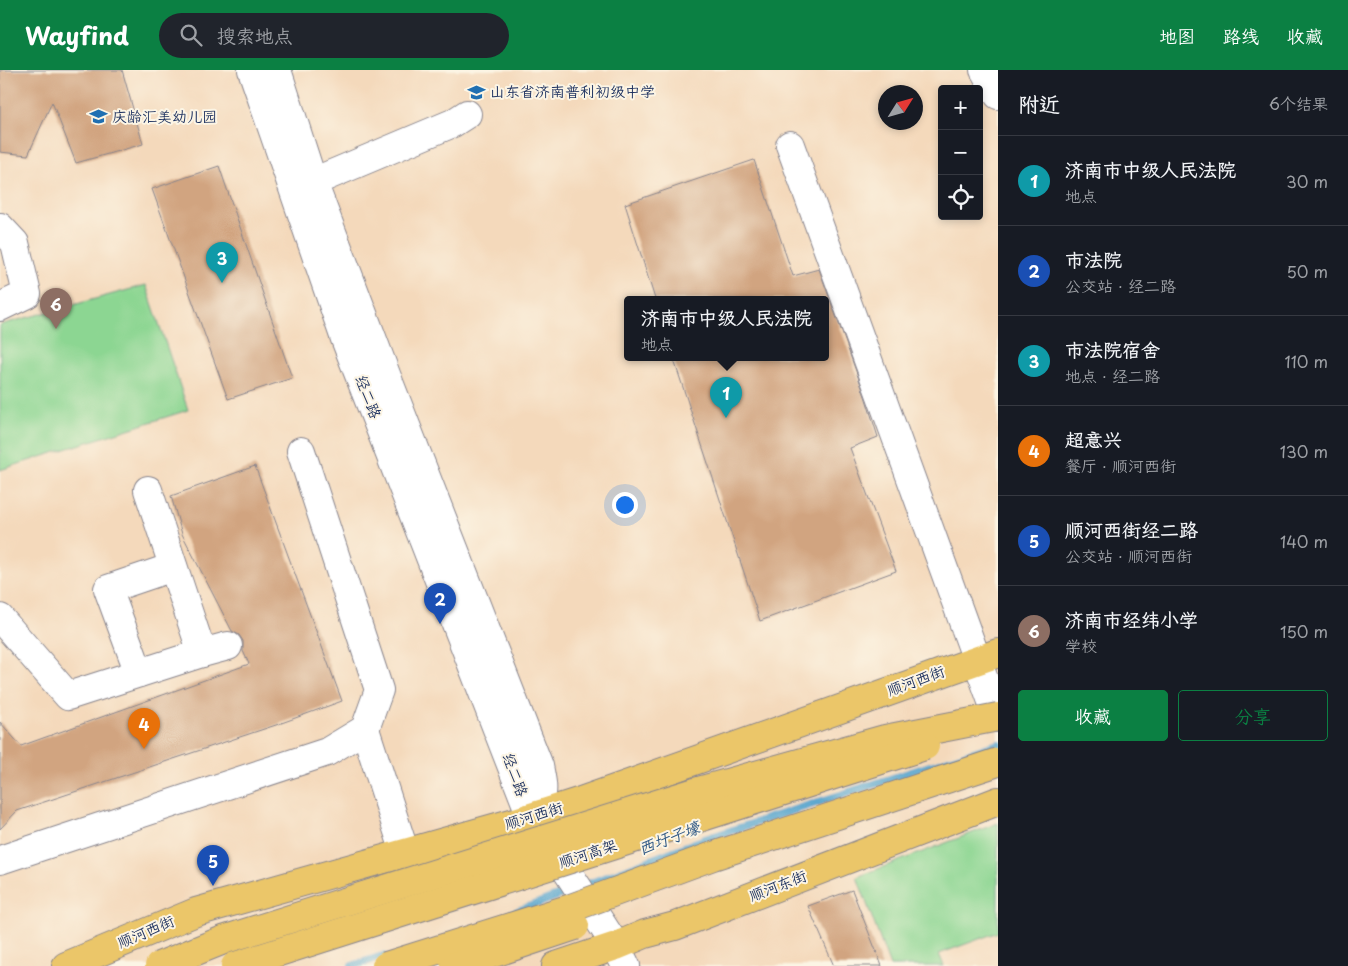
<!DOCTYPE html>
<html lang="zh">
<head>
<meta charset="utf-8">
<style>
	:root { --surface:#171b24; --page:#20242c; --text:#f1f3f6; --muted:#9ea1a6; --line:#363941; --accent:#0b8043 }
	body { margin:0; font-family:"Playpen Sans","LXGW WenKai TC",sans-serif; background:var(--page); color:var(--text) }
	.controls { position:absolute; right:15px; top:15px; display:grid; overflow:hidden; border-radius:5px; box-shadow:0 2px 8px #0003 }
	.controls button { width:45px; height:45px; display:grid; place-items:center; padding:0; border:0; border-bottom:1px solid var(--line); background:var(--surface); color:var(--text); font:25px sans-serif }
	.compass { position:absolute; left:878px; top:15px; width:45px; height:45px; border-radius:50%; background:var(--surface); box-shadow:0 2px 8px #0003; rotate:53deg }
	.you { position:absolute; left:624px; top:434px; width:18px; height:18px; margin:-12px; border:4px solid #fff; border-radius:50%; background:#1a73e8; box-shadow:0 0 0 8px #1a73e833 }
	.badge { display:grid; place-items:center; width:32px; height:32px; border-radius:50%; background:var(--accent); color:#fff; font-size:16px; font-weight:700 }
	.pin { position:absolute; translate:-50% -41px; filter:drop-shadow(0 1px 2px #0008) }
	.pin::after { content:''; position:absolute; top:26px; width:18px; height:15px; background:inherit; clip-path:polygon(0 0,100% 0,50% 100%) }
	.popup { position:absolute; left:624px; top:226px; width:205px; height:65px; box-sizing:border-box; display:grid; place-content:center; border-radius:5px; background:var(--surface); filter:drop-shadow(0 1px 4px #0005); font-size:16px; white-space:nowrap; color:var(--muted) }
	.popup b { font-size:19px; color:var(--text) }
	.popup::after { content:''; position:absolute; left:50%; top:100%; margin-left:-10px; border:10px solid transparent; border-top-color:var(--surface) }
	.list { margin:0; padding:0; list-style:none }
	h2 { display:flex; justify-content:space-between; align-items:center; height:65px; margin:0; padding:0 20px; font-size:21px }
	h2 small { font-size:16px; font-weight:400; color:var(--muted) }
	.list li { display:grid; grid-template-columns:32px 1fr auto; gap:15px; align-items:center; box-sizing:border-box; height:90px; padding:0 20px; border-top:1px solid var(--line) }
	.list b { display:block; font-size:19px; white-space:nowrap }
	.list p { margin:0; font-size:16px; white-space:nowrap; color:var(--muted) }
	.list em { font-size:16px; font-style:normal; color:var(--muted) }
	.actions { display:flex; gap:10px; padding:15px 20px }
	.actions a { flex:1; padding:11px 0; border:1px solid var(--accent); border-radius:5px; text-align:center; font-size:18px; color:var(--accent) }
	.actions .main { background:var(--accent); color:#fff }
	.icon { flex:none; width:28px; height:28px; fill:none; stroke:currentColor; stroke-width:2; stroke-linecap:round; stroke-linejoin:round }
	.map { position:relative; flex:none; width:998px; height:896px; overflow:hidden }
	header { display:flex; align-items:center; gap:30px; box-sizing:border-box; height:70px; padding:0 25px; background:var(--accent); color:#fff }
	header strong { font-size:24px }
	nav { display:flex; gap:28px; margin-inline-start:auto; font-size:18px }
	.search { width:350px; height:45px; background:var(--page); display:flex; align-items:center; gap:12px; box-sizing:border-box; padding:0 18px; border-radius:28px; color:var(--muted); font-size:19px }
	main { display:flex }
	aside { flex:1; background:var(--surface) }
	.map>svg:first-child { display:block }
	.green { fill:#8cd692; stroke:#548278 }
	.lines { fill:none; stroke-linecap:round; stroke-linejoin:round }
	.stream { stroke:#53a3cd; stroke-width:8 }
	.building { fill:#d1a480 }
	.minor-casing { stroke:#88848c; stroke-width:30 }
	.major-casing { stroke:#88848c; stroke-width:30 }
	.minor { stroke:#fff; stroke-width:28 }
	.major { stroke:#ebc669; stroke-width:28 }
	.highway-bridge-casing { stroke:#88848c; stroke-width:30; stroke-linecap:butt }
	.highway-bridge { stroke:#ebc669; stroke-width:28 }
	.labels { text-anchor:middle; stroke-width:4; stroke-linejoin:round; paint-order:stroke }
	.poi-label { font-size:15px; fill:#1b2f5e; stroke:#fcf5e5; text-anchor:start }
	.street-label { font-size:15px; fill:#1b2f5e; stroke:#fcf5e5 }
	.water-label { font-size:16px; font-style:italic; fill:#2f5885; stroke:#fcf5e5 }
</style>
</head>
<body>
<header>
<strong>Wayfind</strong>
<div class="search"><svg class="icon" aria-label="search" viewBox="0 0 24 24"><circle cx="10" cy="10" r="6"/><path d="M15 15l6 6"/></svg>搜索地点</div>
<nav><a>地图</a><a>路线</a><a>收藏</a></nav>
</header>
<main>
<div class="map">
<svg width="998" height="896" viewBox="0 0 998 896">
	<rect width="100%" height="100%" fill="#fcf5e5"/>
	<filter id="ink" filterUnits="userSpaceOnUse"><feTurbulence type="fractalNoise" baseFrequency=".02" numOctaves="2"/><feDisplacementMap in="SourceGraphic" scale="10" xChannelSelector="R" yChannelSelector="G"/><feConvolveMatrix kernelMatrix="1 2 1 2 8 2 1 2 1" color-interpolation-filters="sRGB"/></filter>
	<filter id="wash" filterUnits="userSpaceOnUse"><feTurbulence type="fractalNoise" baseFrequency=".0096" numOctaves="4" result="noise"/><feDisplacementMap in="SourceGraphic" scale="20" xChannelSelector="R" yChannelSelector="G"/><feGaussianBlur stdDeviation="1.12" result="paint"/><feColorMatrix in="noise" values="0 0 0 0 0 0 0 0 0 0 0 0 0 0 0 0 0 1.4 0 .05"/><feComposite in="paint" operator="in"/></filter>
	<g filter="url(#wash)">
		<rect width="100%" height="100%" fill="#f4d9bb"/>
		<g class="green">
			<polygon points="146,215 188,340 0,400 0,255"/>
			<polygon points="998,753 998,862 939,884 944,896 890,896 857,807"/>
		</g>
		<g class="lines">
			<g class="stream">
				<polyline points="513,843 705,769 998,674"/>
				<polyline points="352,896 383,886"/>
			</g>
		</g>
		<g id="blocks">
			<g class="building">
				<polygon points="0,0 122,0 143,74 76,93 52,32 28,85 0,82"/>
				<polygon points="754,90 793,206 819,199 865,326 878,367 850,378 896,501 760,551 673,287 825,287 825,229 655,229 625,134"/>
				<polygon points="219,96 292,308 228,329 152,119"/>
				<polygon points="255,396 342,631 276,655 17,741 0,759 0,652 21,676 249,594 243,581 243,571 239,565 232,561 182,464 171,426"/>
				<polygon points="852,820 882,896 834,896 808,836"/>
			</g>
		</g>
	</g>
	<g filter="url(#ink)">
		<use href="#blocks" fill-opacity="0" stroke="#88848c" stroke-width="1"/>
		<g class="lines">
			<defs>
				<g id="minor">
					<polyline points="252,0 345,269 531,746 616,876 626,896"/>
					<path d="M277,0L313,112L387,307L539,696C544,722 545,724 531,746"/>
					<polyline points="984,0 998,25"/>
					<polyline points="790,75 998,648"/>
					<polyline points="313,112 453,53 467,44"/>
					<polyline points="0,157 15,173 27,224 0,237"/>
					<polyline points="0,548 68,626 202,583 148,420"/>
					<polyline points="202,583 228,576"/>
					<polyline points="139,603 108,519 173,497"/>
					<polyline points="365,659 405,783"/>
					<polyline points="0,790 327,682 365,659 379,620 301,381"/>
				</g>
				<g id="major">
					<polyline points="66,896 196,842 515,752 581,731 998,583"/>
					<polyline points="556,896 616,876 645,864 675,856 998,731"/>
				</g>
			</defs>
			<use href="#minor" class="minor-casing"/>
			<use href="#major" class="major-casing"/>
			<use href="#minor" class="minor"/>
			<use href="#major" class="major"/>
			<defs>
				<g id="highway-bridge">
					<polyline points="159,896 226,869 695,722 885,669 998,647"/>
					<polyline points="235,896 925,676"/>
					<polyline points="386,896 571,838 713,786 998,692"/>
					<polyline points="455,896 575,856"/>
				</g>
			</defs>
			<use href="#highway-bridge" class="highway-bridge-casing"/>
			<use href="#highway-bridge" class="highway-bridge"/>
		</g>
	</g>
	<defs>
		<symbol id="school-bare" viewBox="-9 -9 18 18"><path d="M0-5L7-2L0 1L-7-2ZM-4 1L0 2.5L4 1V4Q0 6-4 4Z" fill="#1f6fb2" stroke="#fcf5e5" stroke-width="2.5" paint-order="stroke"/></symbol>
	</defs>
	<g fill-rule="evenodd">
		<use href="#school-bare" x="464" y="10" width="25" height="25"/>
		<use href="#school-bare" x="86" y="34" width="25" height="25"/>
	</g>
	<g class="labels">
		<g class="poi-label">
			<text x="490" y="27">山东省济南普利初级中学</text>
			<text x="112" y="52">庆龄汇美幼儿园</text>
		</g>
		<g class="street-label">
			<text transform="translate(368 327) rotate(69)" y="5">经二路</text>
			<text transform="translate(916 611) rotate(-20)" y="5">顺河西街</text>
			<text transform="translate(515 705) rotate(70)" y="5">经二路</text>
			<text transform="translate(534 746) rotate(-17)" y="5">顺河西街</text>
			<text transform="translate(588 784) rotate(-18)" y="5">顺河高架</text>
			<text transform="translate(778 816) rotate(-21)" y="5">顺河东街</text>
			<text transform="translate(146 862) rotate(-23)" y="5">顺河西街</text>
		</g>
		<g class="water-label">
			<text transform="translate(669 768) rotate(-21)" y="6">西圩子壕</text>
		</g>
	</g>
</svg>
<div class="controls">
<button>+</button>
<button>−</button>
<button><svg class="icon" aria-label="locate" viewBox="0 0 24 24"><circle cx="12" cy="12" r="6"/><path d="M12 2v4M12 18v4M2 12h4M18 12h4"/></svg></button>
</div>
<svg class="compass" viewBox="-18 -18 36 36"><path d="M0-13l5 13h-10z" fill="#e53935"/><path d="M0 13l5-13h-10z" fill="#9ea1a6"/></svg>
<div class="you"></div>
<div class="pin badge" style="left:726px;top:348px;background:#0f9aa8">1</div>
<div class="popup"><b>济南市中级人民法院</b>地点</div>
<div class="pin badge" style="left:440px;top:554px;background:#1a4fb4">2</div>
<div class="pin badge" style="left:222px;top:213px;background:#0f9aa8">3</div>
<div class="pin badge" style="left:144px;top:679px;background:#e8710a">4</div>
<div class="pin badge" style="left:213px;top:816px;background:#1a4fb4">5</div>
<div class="pin badge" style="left:56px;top:259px;background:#8d6e63">6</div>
</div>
<aside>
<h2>附近<small>6个结果</small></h2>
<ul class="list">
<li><span class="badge" style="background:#0f9aa8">1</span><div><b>济南市中级人民法院</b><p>地点</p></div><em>30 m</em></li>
<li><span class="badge" style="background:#1a4fb4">2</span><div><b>市法院</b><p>公交站 · 经二路</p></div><em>50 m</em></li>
<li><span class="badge" style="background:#0f9aa8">3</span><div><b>市法院宿舍</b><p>地点 · 经二路</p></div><em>110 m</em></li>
<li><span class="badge" style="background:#e8710a">4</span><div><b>超意兴</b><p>餐厅 · 顺河西街</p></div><em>130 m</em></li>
<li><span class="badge" style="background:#1a4fb4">5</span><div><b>顺河西街经二路</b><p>公交站 · 顺河西街</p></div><em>140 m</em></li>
<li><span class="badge" style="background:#8d6e63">6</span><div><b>济南市经纬小学</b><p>学校</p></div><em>150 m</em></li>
</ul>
<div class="actions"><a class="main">收藏</a><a>分享</a></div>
</aside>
</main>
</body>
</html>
